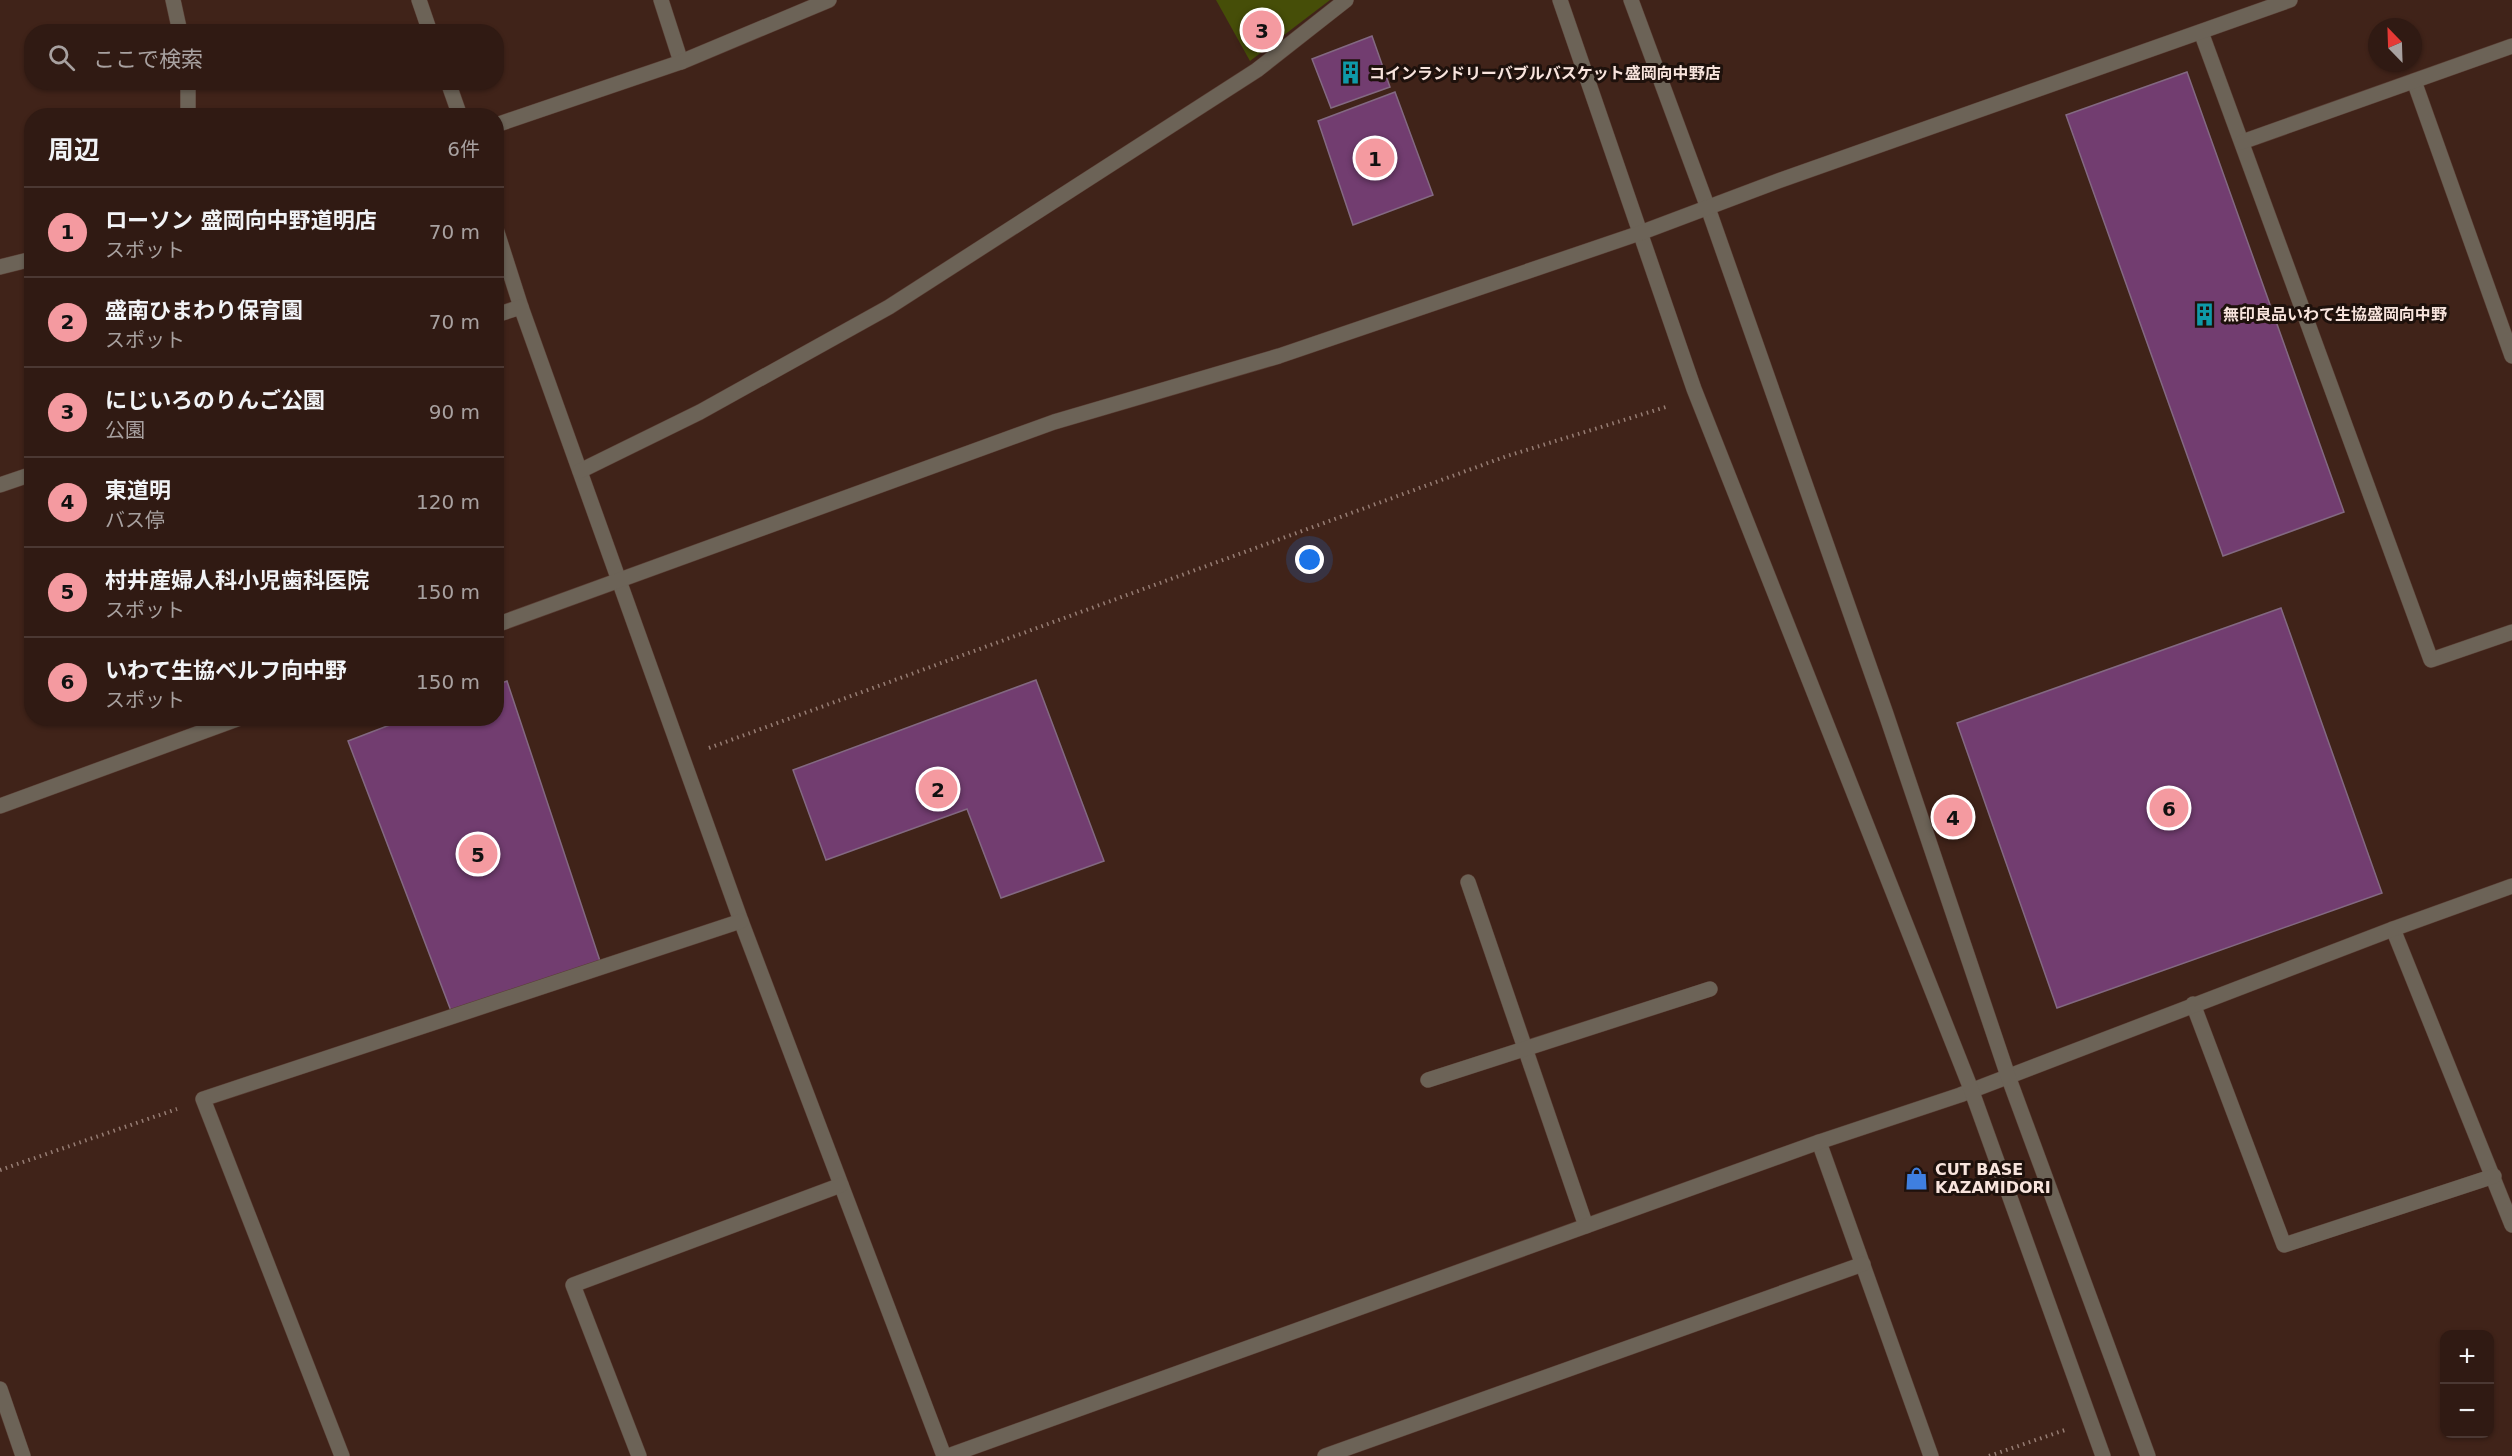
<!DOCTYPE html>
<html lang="ja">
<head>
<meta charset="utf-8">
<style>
	:root { --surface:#301a13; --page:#38231c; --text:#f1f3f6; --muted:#a8a1a0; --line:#4b3833; --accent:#f49aa0 }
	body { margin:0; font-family:"DejaVu Sans","Noto Sans JP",sans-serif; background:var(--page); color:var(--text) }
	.controls { position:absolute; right:18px; bottom:18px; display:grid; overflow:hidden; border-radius:12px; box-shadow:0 2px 4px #0004 }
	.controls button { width:54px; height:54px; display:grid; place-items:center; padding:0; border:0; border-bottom:2px solid var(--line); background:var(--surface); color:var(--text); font:30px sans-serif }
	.compass { position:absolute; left:2368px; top:18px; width:54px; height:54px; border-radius:50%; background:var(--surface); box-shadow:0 2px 4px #0004; rotate:337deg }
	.you { position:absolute; left:1310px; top:560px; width:21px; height:21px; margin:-15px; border:4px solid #fff; border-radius:50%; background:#1a73e8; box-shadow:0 0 0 9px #1a73e833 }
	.badge { display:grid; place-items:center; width:39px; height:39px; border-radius:50%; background:var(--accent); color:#111; font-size:20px; font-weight:700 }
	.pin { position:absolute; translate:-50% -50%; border:3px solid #fff; box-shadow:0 2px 6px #0006 }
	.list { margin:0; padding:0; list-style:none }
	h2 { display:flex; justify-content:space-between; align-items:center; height:78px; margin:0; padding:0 24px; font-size:26px }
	h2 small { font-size:20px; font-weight:400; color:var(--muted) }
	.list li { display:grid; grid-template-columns:39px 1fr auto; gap:18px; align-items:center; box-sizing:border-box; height:90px; padding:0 24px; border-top:2px solid var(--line) }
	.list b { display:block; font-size:22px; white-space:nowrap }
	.list p { margin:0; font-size:20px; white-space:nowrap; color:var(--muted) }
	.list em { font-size:20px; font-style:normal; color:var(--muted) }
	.icon { flex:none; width:33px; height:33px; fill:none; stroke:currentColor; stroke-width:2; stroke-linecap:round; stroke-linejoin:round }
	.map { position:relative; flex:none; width:2512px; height:1456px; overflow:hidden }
	.search { position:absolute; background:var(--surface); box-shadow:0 2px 4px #0004; left:24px; top:24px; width:480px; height:66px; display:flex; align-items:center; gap:15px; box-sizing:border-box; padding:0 21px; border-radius:24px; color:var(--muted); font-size:22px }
	.panel { position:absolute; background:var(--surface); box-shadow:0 2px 4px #0004; left:24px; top:108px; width:480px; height:618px; border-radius:24px }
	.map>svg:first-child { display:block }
	.green { fill:#464e08 }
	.building { fill:#723d70; stroke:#836982; stroke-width:1.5 }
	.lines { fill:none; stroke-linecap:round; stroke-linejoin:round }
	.minor-casing { stroke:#5a3e34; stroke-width:16 }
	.tertiary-casing { stroke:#5a3e34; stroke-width:16 }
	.path { stroke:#967d74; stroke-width:4; stroke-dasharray:1.5 4.5; stroke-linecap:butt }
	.minor { stroke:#6c6357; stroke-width:15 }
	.tertiary { stroke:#6c6357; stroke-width:15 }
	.labels { text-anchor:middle; stroke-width:6; stroke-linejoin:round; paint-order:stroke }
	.poi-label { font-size:16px; font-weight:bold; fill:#f8e4dd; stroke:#1e110c; text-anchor:start }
</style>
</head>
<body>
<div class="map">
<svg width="2512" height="1456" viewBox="0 0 2512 1456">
	<rect width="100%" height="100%" fill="#402319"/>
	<polygon class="green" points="1216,0 1330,0 1250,61"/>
	<g class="building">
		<polygon points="1372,36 1390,87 1331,108 1312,59"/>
		<polygon points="2187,72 2344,512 2223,556 2066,115"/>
		<polygon points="1395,92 1433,195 1353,225 1318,121"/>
		<polygon points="2281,608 2382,893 2057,1008 1957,723"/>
		<polygon points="1036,680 1104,861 1001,898 967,809 826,860 793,770"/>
		<polygon points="507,681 602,967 453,1016 348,741 408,718 496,718 496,685"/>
	</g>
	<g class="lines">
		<defs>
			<g id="minor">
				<polyline points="173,0 180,32"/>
				<polyline points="419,0 430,32"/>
				<polyline points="661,0 681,62"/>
				<polyline points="2201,32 2431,660 2512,632"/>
				<polyline points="2414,81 2512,356"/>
				<polyline points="188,82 188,116"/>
				<polyline points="448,82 460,116"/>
				<polyline points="496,125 681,62 829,0"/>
				<polyline points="2242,142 2512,46"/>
				<polyline points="496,229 521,307"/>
				<polyline points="0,267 32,259"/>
				<polyline points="496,315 521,307 741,921 944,1456"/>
				<polyline points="580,471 700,412 889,307 1257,70 1346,0"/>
				<polyline points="0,485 32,474"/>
				<polyline points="1468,882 1586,1226"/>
				<polyline points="2393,929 2512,1225"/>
				<polyline points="2193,1004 2284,1245 2494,1176"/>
				<polyline points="1428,1080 1710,989"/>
				<polyline points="1819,1142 1931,1456"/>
				<polyline points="0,1389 23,1456"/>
				<polyline points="342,1456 203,1099 741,921"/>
				<polyline points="639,1456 573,1285 841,1185"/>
				<polyline points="948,1456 1819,1142 1960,1095 2393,929 2512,886"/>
				<polyline points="1325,1456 1863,1264"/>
			</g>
			<g id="tertiary">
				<polyline points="1560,0 1694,389 1971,1089 2103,1456"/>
				<polyline points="1631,0 1708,208 1886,714 2008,1076 2148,1456"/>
				<polyline points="496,625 1054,422 1279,356 1640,233 1778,181 2290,0"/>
				<polyline points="0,806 240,718"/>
			</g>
		</defs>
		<use href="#minor" class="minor-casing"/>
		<use href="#tertiary" class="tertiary-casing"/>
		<g class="path">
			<polyline points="709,748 1507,456 1666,407"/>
			<polyline points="0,1170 177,1109"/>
			<polyline points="1989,1456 2065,1430"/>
		</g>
		<use href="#minor" class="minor"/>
		<use href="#tertiary" class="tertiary"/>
	</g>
	<defs>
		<symbol id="building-bare" viewBox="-9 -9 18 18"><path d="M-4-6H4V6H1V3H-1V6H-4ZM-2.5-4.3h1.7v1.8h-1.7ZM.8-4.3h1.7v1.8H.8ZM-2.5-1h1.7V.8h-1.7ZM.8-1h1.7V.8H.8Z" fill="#0f9aa8" stroke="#1e110c" stroke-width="2.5" paint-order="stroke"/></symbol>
		<symbol id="shop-bare" viewBox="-9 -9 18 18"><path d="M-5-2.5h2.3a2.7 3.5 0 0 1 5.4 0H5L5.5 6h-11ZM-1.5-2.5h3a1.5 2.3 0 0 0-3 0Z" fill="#3f7fe0" stroke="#1e110c" stroke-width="2.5" paint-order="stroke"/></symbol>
	</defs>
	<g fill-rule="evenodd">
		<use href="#building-bare" x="1334" y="56" width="33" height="33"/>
		<use href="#building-bare" x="2188" y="298" width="33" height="33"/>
		<use href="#shop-bare" x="1900" y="1162" width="33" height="33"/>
	</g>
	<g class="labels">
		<g class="poi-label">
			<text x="1369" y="79">コインランドリーバブルバスケット盛岡向中野店</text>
			<text x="2223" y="320">無印良品いわて生協盛岡向中野</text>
			<text x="1935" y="1175">CUT BASE<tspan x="1935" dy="18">KAZAMIDORI</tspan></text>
		</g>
	</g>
</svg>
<div class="controls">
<button>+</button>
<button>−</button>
</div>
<svg class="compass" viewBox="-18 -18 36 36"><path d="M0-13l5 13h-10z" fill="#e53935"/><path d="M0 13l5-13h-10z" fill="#a8a1a0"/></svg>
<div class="you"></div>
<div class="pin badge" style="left:1375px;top:158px">1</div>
<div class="pin badge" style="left:938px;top:789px">2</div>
<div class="pin badge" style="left:1262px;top:30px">3</div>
<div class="pin badge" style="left:1953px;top:817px">4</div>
<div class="pin badge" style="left:478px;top:854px">5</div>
<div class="pin badge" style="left:2169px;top:808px">6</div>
<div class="search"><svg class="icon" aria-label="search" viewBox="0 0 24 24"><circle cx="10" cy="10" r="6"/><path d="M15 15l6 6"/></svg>ここで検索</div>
<section class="panel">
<h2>周辺<small>6件</small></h2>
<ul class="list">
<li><span class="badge">1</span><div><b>ローソン 盛岡向中野道明店</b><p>スポット</p></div><em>70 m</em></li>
<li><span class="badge">2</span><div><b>盛南ひまわり保育園</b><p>スポット</p></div><em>70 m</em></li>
<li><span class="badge">3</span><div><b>にじいろのりんご公園</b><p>公園</p></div><em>90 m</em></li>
<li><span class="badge">4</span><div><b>東道明</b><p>バス停</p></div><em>120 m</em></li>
<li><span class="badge">5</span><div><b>村井産婦人科小児歯科医院</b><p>スポット</p></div><em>150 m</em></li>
<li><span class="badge">6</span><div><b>いわて生協ベルフ向中野</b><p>スポット</p></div><em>150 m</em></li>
</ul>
</section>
</div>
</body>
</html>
